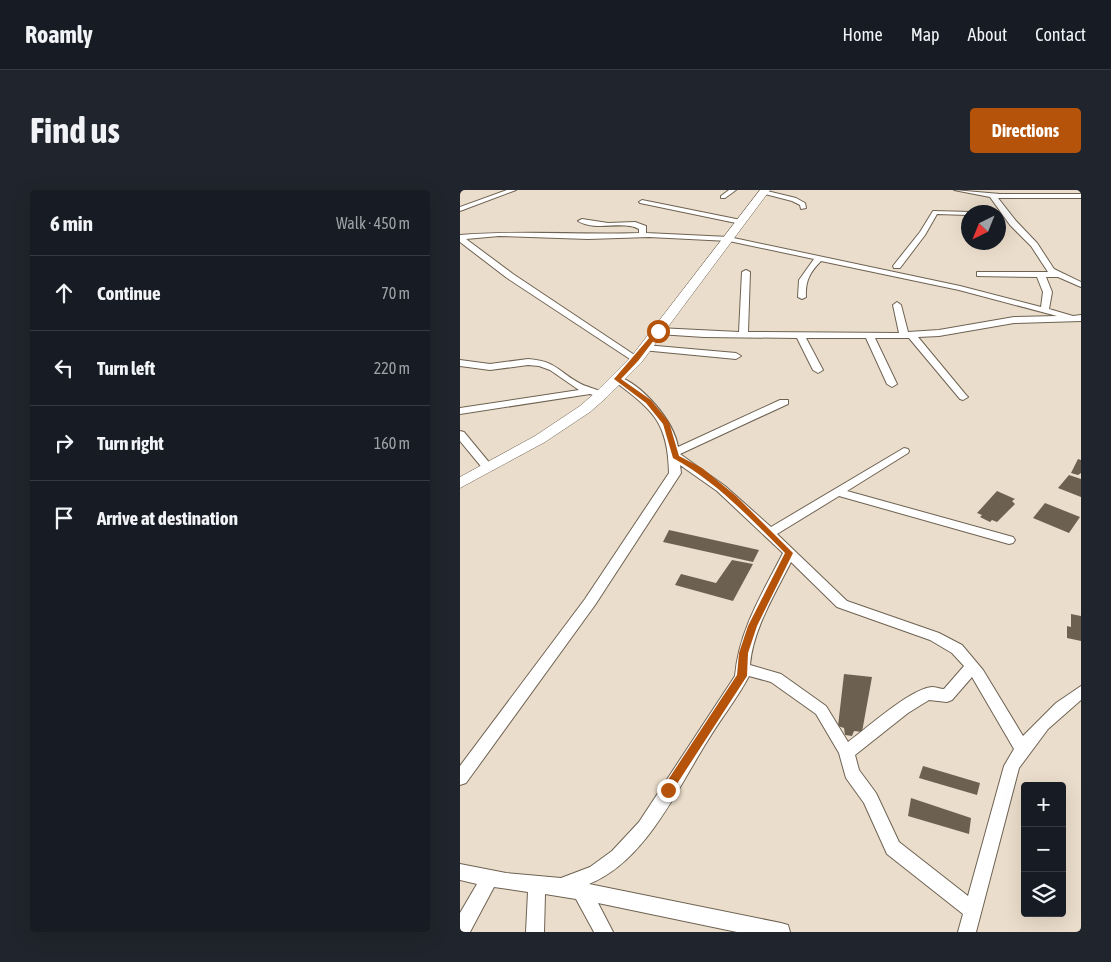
<!DOCTYPE html>
<html lang="en">
<head>
<meta charset="utf-8">
<style>
	:root { --surface:#171b24; --page:#20242c; --text:#f1f3f6; --muted:#9ea1a6; --line:#363941; --accent:#b45309 }
	body { margin:0; font-family:"Asap Condensed",sans-serif; background:var(--page); color:var(--text) }
	.controls { position:absolute; right:15px; bottom:15px; display:grid; overflow:hidden; border-radius:5px; box-shadow:0 5px 20px #0002 }
	.controls button { width:45px; height:45px; display:grid; place-items:center; padding:0; border:0; border-bottom:1px solid var(--line); background:var(--surface); color:var(--text); font:25px sans-serif }
	.compass { position:absolute; left:501px; top:15px; width:45px; height:45px; border-radius:50%; background:var(--surface); box-shadow:0 5px 20px #0002; rotate:223deg }
	.stop { position:absolute; width:15px; height:15px; margin:-11px; border:4px solid #b45309; border-radius:50%; background:#fff }
	.stop.end { background:#b45309; border-color:#fff; box-shadow:0 1px 5px #0008 }
	.list { margin:0; padding:0; list-style:none }
	h2 { display:flex; justify-content:space-between; align-items:center; height:65px; margin:0; padding:0 20px; font-size:21px }
	h2 small { font-size:16px; font-weight:400; color:var(--muted) }
	.list li { display:grid; grid-template-columns:32px 1fr auto; gap:15px; align-items:center; box-sizing:border-box; height:75px; padding:0 20px; border-top:1px solid var(--line) }
	.list b { display:block; font-size:19px; white-space:nowrap }
	.list em { font-size:16px; font-style:normal; color:var(--muted) }
	.icon { flex:none; width:28px; height:28px; fill:none; stroke:currentColor; stroke-width:2; stroke-linecap:round; stroke-linejoin:round }
	.map { position:relative; flex:none; width:621px; height:742px; overflow:hidden; border-radius:5px }
	header { display:flex; align-items:center; gap:30px; box-sizing:border-box; height:70px; padding:0 25px; background:var(--surface); border-bottom:1px solid var(--line) }
	header strong { font-size:24px }
	nav { display:flex; gap:28px; margin-inline-start:auto; font-size:18px }
	.intro { display:flex; align-items:center; justify-content:space-between; box-sizing:border-box; height:120px; padding:0 30px }
	h1 { margin:0; font-size:35px }
	.button { padding:12px 22px; border-radius:5px; background:var(--accent); color:#fff; font-size:18px; font-weight:700 }
	main { display:flex; gap:30px; padding:0 30px }
	aside { flex:1; background:var(--surface); border-radius:5px; box-shadow:0 5px 20px #0002 }
	.map>svg:first-child { display:block }
	.building { fill:#6c6151 }
	.lines { fill:none; stroke-linecap:round; stroke-linejoin:round }
	.minor-casing { stroke:#6e6252; stroke-width:2 }
	.secondary-casing { stroke:#6e6252; stroke-width:1 }
	.minor { fill:#fff; fill-rule:evenodd }
	.secondary { fill:#fff; fill-rule:evenodd }
	.route { fill:#b45309 }
</style>
</head>
<body>
<header>
<strong>Roamly</strong>
<nav><a>Home</a><a>Map</a><a>About</a><a>Contact</a></nav>
</header>
<div class="intro"><h1>Find us</h1><a class="button">Directions</a></div>
<main>
<aside>
<h2>6 min<small>Walk · 450 m</small></h2>
<ul class="list">
<li><svg class="icon" aria-label="ahead" viewBox="0 0 24 24"><path d="M12 20V5M6 11l6-6 6 6"/></svg><div><b>Continue</b></div><em>70 m</em></li>
<li><svg class="icon" aria-label="left" viewBox="0 0 24 24"><path d="M17 20v-9H6M10 6l-5 5 5 5"/></svg><div><b>Turn left</b></div><em>220 m</em></li>
<li><svg class="icon" aria-label="right" viewBox="0 0 24 24"><path d="M7 20v-9h11M14 6l5 5-5 5"/></svg><div><b>Turn right</b></div><em>160 m</em></li>
<li><svg class="icon" aria-label="arrive" viewBox="0 0 24 24"><path d="M6 21V4h12l-3 4 3 4H6"/></svg><div><b>Arrive at destination</b></div></li>
</ul>
</aside>
<div class="map">
<svg width="621" height="742" viewBox="0 0 621 742">
	<rect width="100%" height="100%" fill="#ebddcb"/>
	<g class="building">
		<polygon points="618,269 621,270 621,283 618,285 611,283"/>
		<polygon points="609,285 621,289 621,307 598,298"/>
		<polygon points="537,301 555,309 552,311 555,314 537,332 532,330 530,332 520,327 522,325 517,323"/>
		<polygon points="585,313 620,327 609,343 573,328"/>
		<polygon points="209,340 299,360 293,372 203,352"/>
		<polygon points="272,370 293,374 273,411 215,395 221,384 256,393"/>
		<polygon points="611,424 621,426 621,451 607,448 607,436 611,437"/>
		<polygon points="384,484 412,487 402,542 394,541 392,546 385,545 384,538 378,536"/>
		<polygon points="463,576 520,593 517,605 459,588"/>
		<polygon points="451,608 511,628 509,644 448,626"/>
	</g>
	<g class="lines">
		<defs>
			<g id="minor">
				<polygon points="47,0 56,0 0,21 0,17"/>
				<polygon points="269,0 276,0 265,8 261,8 261,6"/>
				<polygon points="303,0 336,8 345,13 346,18 341,19 340,15 332,11 301,3 301,1"/>
				<path d="M494,0L540,4H621V8H538L556,31L577,53L594,79L621,92V97L598,87H586L592,102L589,119L613,126L621,125V131L554,133L479,146L458,147L506,205L508,207L503,210L500,209L449,148H415L437,194L432,197L427,194L406,148H346L363,180L358,183L353,180L337,148L244,147L198,144L194,141L198,138L279,142L282,82L286,80L290,82L288,142L439,143L433,115L437,112L441,115L448,142L479,140L554,127L597,126L499,100L361,71C350,82 345,91 346,107L342,109L338,107L339,90L354,69L269,51L189,47L128,49L39,46L6,49L53,84L179,168L181,170L176,173L47,88L0,52V45C59,40 119,45 179,43V39C162,30 136,42 118,31L122,29L148,33L175,32L186,36V43L269,47L500,96L581,117L583,102L577,87L517,86V82H588L571,56L550,35L530,7Z"/>
				<polygon points="182,10 281,30 285,32 281,34 180,13 179,12"/>
				<polygon points="473,21 511,22 508,22 508,25 477,24 465,45 440,78 434,78 433,76 460,42"/>
				<polygon points="185,155 276,163 281,166 276,169 182,160 182,156"/>
				<path d="M68,169C97,171 98,182 121,194C129,198 139,199 146,205L141,208L130,204L0,224V218L119,200L90,180L79,176L68,175L30,180L0,176V170L30,174Z"/>
				<path d="M157,186C182,194 214,231 218,257L320,210H328V214L220,264L265,296L311,337L444,258L448,259L449,261L448,263L387,301L553,347L555,350L553,353L549,354L379,306L317,344L387,411L479,443L502,455L523,480L563,546L596,513L621,496V510L588,539L559,578L516,742H498L503,724L427,664L404,613L386,588L379,563L356,524L311,492L289,486C277,509 261,528 248,550C217,599 186,671 129,694L321,733L328,735L330,742H277L138,713L153,742H134L116,709L85,704L84,742H66L68,702L34,697L10,742H0V723L17,694L0,690V674L46,683L101,688L130,677L152,661L179,632L275,486C279,440 302,404 323,363L257,301L220,275L221,283L135,415L6,593L0,595V576L125,409L209,283C208,232 193,220 154,191V187ZM331,372L377,417L470,450L492,463L504,476L484,499C480,499 476,497 472,497C450,499 407,538 388,552L366,516L321,484L290,475C293,439 315,404 331,372ZM512,487L554,559L544,576L508,706L439,652L416,603L399,580L395,565L448,523L469,510L487,512L492,510Z"/>
				<polygon points="0,241 4,242 32,276 34,278 32,280 24,280 0,251"/>
			</g>
			<polygon id="secondary" points="300,0 310,0 181,173 146,208 130,222 85,252 0,298 0,287 75,246 120,216 136,202 171,167"/>
		</defs>
		<use href="#minor" class="minor-casing"/>
		<use href="#secondary" class="secondary-casing"/>
		<use href="#minor" class="minor"/>
		<use href="#secondary" class="secondary"/>
	</g>
	<path class="route" d="M196,140L201,141L178,171L161,189L191,210L209,232L219,266L242,278L276,306L333,363L297,436L288,463L287,486L211,603L208,604L202,600L204,596L277,485L279,463L288,436L325,363C290,328 257,292 213,268L203,234L186,213L154,189Z"/>
</svg>
<div class="controls">
<button>+</button>
<button>−</button>
<button><svg class="icon" aria-label="layers" viewBox="0 0 24 24"><path d="M12 4l9 5-9 5-9-5zM3 14l9 5 9-5"/></svg></button>
</div>
<svg class="compass" viewBox="-18 -18 36 36"><path d="M0-13l5 13h-10z" fill="#e53935"/><path d="M0 13l5-13h-10z" fill="#9ea1a6"/></svg>
<div class="stop" style="left:198px;top:141px"></div>
<div class="stop end" style="left:208px;top:600px"></div>
</div>
</main>
</body>
</html>
